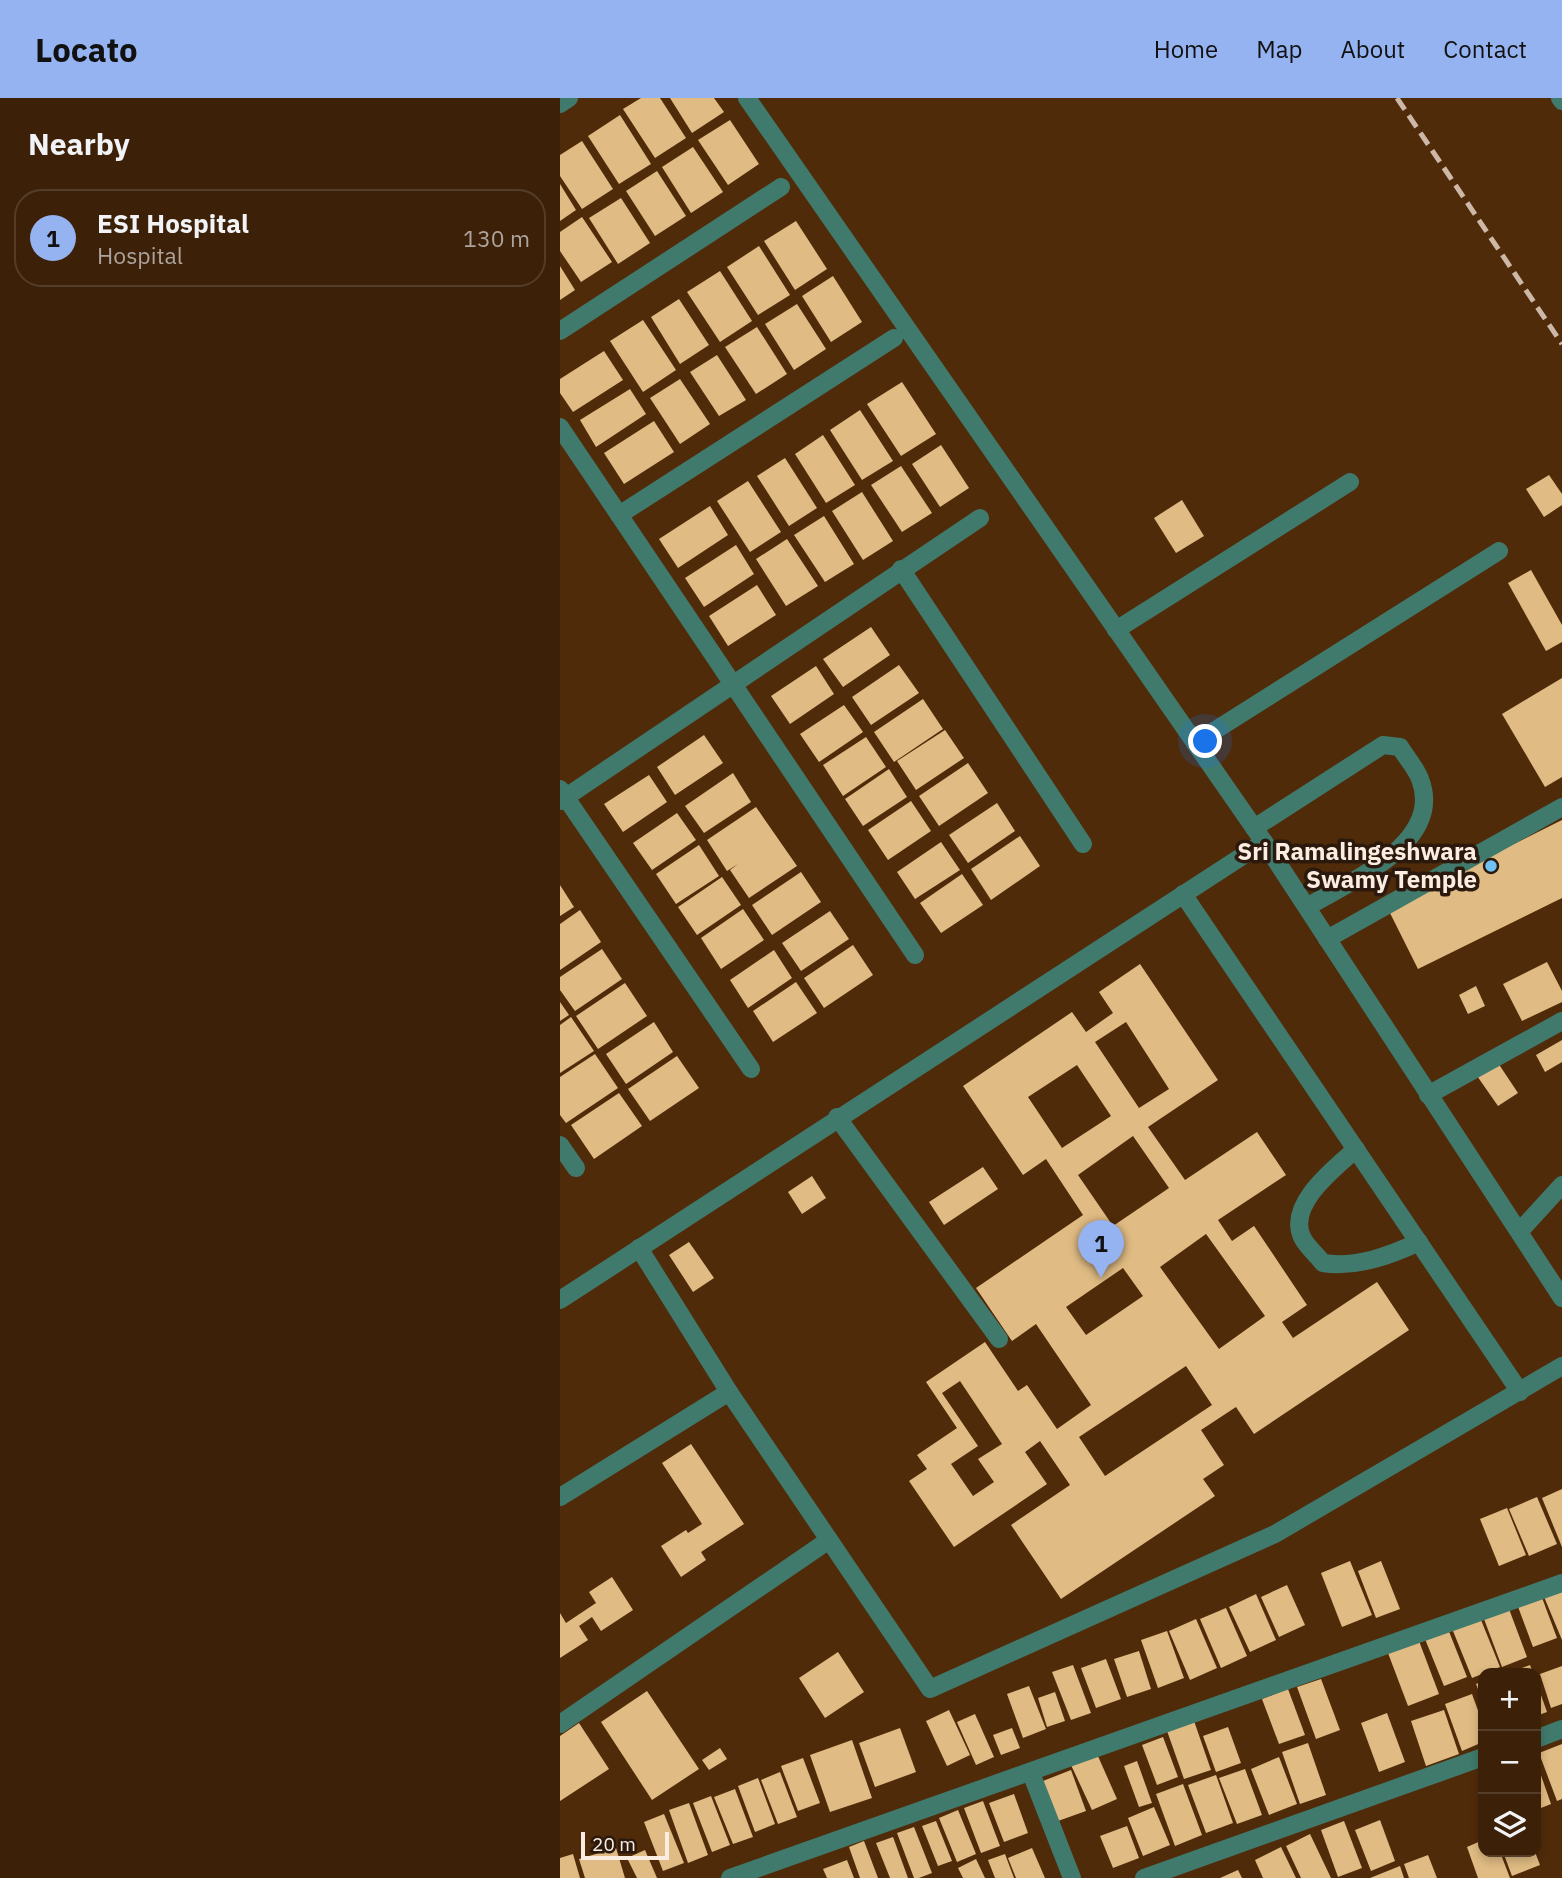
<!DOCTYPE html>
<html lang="en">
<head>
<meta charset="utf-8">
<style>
	:root { --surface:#3c2008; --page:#432812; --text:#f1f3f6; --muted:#aca39c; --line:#553e29; --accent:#95b2f1 }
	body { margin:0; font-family:"IBM Plex Sans",sans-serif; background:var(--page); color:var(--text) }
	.controls { position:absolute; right:21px; bottom:21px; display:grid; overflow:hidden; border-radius:14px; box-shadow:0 4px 10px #0003 }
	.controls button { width:63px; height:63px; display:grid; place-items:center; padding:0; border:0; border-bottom:2px solid var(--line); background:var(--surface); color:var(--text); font:35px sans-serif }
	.scale { position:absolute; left:21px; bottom:18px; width:88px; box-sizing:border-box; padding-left:7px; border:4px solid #fcede3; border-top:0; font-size:19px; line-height:24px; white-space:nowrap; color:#fcede3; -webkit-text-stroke:5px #2a190c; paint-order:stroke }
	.you { position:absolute; left:646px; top:644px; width:24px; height:24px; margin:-18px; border:5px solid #fff; border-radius:50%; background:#1a73e8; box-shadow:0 0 0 10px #1a73e833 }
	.badge { display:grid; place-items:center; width:46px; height:46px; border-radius:50%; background:var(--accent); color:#111; font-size:23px; font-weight:700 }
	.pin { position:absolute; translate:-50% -58px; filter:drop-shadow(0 2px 4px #0008) }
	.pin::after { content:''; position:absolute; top:37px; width:24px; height:21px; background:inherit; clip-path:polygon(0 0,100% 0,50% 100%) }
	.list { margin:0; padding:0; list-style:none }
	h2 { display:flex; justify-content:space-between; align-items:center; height:91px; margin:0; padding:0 28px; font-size:30px }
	h2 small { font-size:23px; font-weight:400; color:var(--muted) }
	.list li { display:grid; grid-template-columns:46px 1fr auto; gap:21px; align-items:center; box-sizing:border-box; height:98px; margin:0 14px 14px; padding:0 14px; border:2px solid var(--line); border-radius:28px }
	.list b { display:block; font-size:26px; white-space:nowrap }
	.list p { margin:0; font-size:23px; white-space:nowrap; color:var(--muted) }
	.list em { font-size:23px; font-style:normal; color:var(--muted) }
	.icon { flex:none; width:38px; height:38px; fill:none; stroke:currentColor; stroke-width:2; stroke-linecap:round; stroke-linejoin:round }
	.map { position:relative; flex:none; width:1002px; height:1780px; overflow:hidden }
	header { display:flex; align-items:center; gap:42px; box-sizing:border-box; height:98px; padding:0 35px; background:var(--accent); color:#111 }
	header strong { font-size:33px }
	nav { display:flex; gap:38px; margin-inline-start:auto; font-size:24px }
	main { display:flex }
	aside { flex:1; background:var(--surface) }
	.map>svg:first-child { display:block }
	.building { fill:#e0bb83; fill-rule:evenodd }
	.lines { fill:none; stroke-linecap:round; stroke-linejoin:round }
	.minor { stroke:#407a6d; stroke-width:18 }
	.rail { stroke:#cdb8a7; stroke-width:5; stroke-dasharray:14 7; stroke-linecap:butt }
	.poi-dot { fill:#70c1f4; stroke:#2a190c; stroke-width:2.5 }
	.labels { text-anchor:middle; stroke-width:7; stroke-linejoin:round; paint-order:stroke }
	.poi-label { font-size:24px; font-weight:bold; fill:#fcede3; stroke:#2a190c; text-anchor:end }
</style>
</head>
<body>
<header>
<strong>Locato</strong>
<nav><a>Home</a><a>Map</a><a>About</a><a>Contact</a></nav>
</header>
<main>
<aside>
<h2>Nearby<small></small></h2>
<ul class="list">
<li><span class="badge">1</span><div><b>ESI Hospital</b><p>Hospital</p></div><em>130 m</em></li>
</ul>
</aside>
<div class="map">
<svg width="1002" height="1780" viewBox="0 0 1002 1780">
	<rect width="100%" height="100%" fill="#502b0a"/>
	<g class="building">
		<polygon points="81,0 100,0 126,40 95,60 63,11"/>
		<polygon points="110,0 154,0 164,14 132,35"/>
		<polygon points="60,17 91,66 59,86 28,38"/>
		<polygon points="170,22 199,66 168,87 138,42"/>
		<polygon points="22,43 53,91 22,111 0,78 0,57"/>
		<polygon points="133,49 163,94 131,115 102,69"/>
		<polygon points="97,73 126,118 95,138 66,93"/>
		<polygon points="0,86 16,112 0,123"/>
		<polygon points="61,100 90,145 58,166 29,120"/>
		<polygon points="22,119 52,164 21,184 0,153 0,134"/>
		<polygon points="236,123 267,171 235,192 204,143"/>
		<polygon points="199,148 230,197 198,217 167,169"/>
		<polygon points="0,168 15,192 0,202"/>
		<polygon points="160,173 192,223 160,244 127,194"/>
		<polygon points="273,178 302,224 271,244 242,198"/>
		<polygon points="119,201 149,247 120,266 91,219"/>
		<polygon points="237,206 266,251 234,272 205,226"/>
		<polygon points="83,222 116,272 83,294 50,243"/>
		<polygon points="197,229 227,276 196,296 165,249"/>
		<polygon points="44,253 63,282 13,314 0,295 0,281"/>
		<polygon points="157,257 186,302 159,318 130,274"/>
		<polygon points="120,281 150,326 120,346 90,300"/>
		<polygon points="342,284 376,336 341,358 307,306"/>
		<polygon points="70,291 86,316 36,349 20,322"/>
		<polygon points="300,312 333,363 302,382 270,332"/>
		<polygon points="94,323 114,354 64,386 44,355"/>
		<polygon points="263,337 295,387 266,405 235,356"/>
		<polygon points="381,347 409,390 380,409 352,366"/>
		<polygon points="225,360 257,410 229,428 197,378"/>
		<polygon points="341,368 372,415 342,434 311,387"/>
		<polygon points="989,377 1002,396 1002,407 984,419 966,391"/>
		<polygon points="188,383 221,434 190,454 157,403"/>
		<polygon points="302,394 333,443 303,462 272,413"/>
		<polygon points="622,402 644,438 616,455 594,420"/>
		<polygon points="150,408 168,437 118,470 99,441"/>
		<polygon points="264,418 294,466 265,484 234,437"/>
		<polygon points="227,441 258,488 226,508 196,461"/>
		<polygon points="176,447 194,476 144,509 125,480"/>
		<polygon points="971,472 1002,527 1002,544 986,553 948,485"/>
		<polygon points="197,487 216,517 168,548 149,518"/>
		<polygon points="311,529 330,557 283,589 263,561"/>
		<polygon points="339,567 359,595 311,627 292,599"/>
		<polygon points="256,568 274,596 230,626 211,598"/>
		<polygon points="1002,580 1002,679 985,689 942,616"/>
		<polygon points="363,601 383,631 334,664 314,634"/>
		<polygon points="284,607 303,634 259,664 240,636"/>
		<polygon points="385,632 404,660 356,692 337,663"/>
		<polygon points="144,637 163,665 115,697 97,669"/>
		<polygon points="306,639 326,669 283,698 263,667"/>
		<polygon points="408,665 428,695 379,728 359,698"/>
		<polygon points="329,671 347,699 303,728 285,701"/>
		<polygon points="173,675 191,704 144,735 125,708"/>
		<polygon points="89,677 107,704 63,734 44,706"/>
		<polygon points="351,703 371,733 328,762 308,732"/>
		<polygon points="437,705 455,733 408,765 389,737"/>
		<polygon points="196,709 237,768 189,800 170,772 178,766 167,773 147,742"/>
		<polygon points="117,715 136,742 92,772 73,745"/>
		<polygon points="1002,722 1002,800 858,871 827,809"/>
		<polygon points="460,738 480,768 431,802 411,771"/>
		<polygon points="381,744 400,772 355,801 337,774"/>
		<polygon points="139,747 159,778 116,806 96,776"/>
		<polygon points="241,774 261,804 212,837 192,807"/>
		<polygon points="402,776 423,807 381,835 360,805"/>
		<polygon points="162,779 181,807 137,837 118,809"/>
		<polygon points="0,787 14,809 0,818"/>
		<polygon points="183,811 204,842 161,871 141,840"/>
		<polygon points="20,812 41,844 0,872 0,826"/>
		<polygon points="270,813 289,841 241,873 222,845"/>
		<polygon points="293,847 313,877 264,910 244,880"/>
		<polygon points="42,851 62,881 15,913 0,892 0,879"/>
		<polygon points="214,852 232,880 188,910 170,882"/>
		<polygon points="987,864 1002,893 1002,904 962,923 943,886"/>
		<path d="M580,866L658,982L588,1029L625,1082L697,1034L726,1077L658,1122L672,1143L694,1128L747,1207L722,1224L733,1240L817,1184L849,1232L694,1336L676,1309L641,1332L664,1367L643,1381L655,1398L501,1501L451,1427L510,1387L480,1343L465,1354L487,1386L394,1449L349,1383L367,1371L357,1357L397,1330L366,1284L425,1244L458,1293L467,1287L497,1331L531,1307L476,1226L452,1243L416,1190L523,1117L486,1061L463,1077L403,988L512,914L526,934L553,915L539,894ZM566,924L609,991L579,1010L535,944ZM517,967L551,1018L502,1050L468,999ZM573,1038L609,1090L553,1128L518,1077ZM646,1136L705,1218L659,1251L600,1169ZM563,1170L583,1198L526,1237L506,1209ZM626,1268L652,1307L545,1378L519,1339ZM400,1283L442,1346L418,1361L434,1384L413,1398L391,1366L418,1348L382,1295Z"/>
		<polygon points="236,884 257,915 213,944 193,913"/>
		<polygon points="65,885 87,918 38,951 16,918"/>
		<polygon points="916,888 925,908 908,916 899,897"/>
		<polygon points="0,904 9,917 0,923"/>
		<polygon points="11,919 34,953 0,975 0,927"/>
		<polygon points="94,924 113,954 66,986 46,956"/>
		<polygon points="1002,942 1002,964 985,974 976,957"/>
		<polygon points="35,956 58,990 6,1025 0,1017 0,979"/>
		<polygon points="117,958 139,990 90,1023 68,991"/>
		<polygon points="936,962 958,995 938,1008 915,975"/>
		<polygon points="59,995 82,1028 34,1061 11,1027"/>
		<polygon points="423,1069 438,1091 384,1127 369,1104"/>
		<polygon points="252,1078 266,1100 242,1116 228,1094"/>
		<polygon points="129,1144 154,1180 133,1194 109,1157"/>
		<polygon points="131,1346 184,1426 141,1454 146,1462 121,1479 101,1448 126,1432 128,1435 142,1426 102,1365"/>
		<polygon points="1002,1391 1002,1449 982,1400"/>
		<polygon points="977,1399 997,1446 969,1458 949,1411"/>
		<polygon points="947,1410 966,1457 939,1468 920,1421"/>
		<polygon points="790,1463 812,1517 782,1529 761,1475"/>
		<polygon points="821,1463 840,1511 816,1520 798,1473"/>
		<polygon points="52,1479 73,1512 41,1533 32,1519 19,1528 28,1542 0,1560 0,1515 6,1525 36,1505 29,1494"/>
		<polygon points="1002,1486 1002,1542 982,1494"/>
		<polygon points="727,1487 745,1527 719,1539 701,1499"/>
		<polygon points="696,1496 716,1542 690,1554 669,1509"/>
		<polygon points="981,1497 997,1540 973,1549 957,1506"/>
		<polygon points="666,1510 687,1558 661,1570 640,1521"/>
		<polygon points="949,1511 967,1559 942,1569 924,1521"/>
		<polygon points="919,1517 940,1569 912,1580 891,1528"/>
		<polygon points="636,1521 657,1570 630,1582 609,1533"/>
		<polygon points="888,1531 907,1579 884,1588 865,1541"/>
		<polygon points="607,1533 624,1580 598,1590 581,1542"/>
		<polygon points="859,1543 879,1596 848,1608 828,1555"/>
		<polygon points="579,1553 591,1591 567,1599 554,1561"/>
		<polygon points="278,1554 304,1594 265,1620 239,1580"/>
		<polygon points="546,1561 561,1601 536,1610 521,1570"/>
		<polygon points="513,1567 531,1615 511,1622 492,1574"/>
		<polygon points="970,1567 973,1575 948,1575"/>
		<polygon points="1002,1568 1002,1606 991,1610 980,1576"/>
		<polygon points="761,1581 780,1632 756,1641 737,1589"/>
		<polygon points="923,1583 923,1604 916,1586"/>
		<polygon points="976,1583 987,1614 976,1618"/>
		<polygon points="469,1588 486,1631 463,1640 447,1596"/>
		<polygon points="728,1591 745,1637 719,1646 702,1601"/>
		<polygon points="87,1593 139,1671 92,1702 41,1624"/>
		<polygon points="495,1594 505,1623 487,1629 478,1600"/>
		<polygon points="912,1596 923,1626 923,1644 902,1653 885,1606"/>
		<polygon points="389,1612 410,1657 387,1668 366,1623"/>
		<polygon points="884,1612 899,1656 866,1668 851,1623"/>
		<polygon points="827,1615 845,1664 819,1674 801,1625"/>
		<polygon points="415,1616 434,1659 416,1667 397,1624"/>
		<polygon points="633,1620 651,1672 624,1681 606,1630"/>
		<polygon points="19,1625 49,1671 0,1703 0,1638"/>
		<polygon points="668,1629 681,1665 656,1674 643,1638"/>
		<polygon points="340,1630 356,1674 315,1689 299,1645"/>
		<polygon points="452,1630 460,1650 441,1657 433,1637"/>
		<polygon points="603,1639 618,1679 597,1687 582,1647"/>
		<polygon points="292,1642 312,1700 270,1714 250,1657"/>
		<polygon points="748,1645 766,1697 740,1706 722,1654"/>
		<polygon points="1002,1646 1002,1701 997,1703 979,1655"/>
		<polygon points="160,1650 167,1661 149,1672 142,1662"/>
		<polygon points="537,1656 557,1701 532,1712 511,1667"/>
		<polygon points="719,1659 737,1706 709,1717 691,1671"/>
		<polygon points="243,1660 260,1705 238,1713 221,1668"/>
		<polygon points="577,1663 592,1705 579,1709 564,1668"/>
		<polygon points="976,1663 991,1706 976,1712"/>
		<polygon points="685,1671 702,1717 677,1726 659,1680"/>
		<polygon points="511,1672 526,1713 498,1723 483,1683"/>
		<polygon points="220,1674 237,1719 218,1726 201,1682"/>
		<polygon points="656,1677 673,1725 646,1735 628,1687"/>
		<polygon points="198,1680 215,1726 195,1734 178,1688"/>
		<polygon points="623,1686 642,1737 615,1748 596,1696"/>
		<polygon points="175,1691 193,1739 173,1746 154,1699"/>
		<polygon points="454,1696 468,1735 444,1744 429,1705"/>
		<polygon points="151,1698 170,1747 152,1754 133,1705"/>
		<polygon points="423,1703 440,1748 421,1755 404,1710"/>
		<polygon points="129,1705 148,1757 128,1765 109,1712"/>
		<polygon points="594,1709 610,1747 583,1758 568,1720"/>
		<polygon points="398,1712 416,1756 397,1764 379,1720"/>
		<polygon points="104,1716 124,1765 103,1773 84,1724"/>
		<polygon points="820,1722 835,1763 811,1773 795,1732"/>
		<polygon points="376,1723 392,1763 378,1768 362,1728"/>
		<polygon points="784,1723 802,1770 778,1779 761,1732"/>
		<polygon points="567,1728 579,1760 553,1770 540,1738"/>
		<polygon points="354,1729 372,1775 359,1780 354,1780 337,1735"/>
		<polygon points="750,1736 771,1780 741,1780 726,1748"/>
		<polygon points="333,1739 348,1780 330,1780 316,1745"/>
		<polygon points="923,1742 923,1754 940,1754 950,1780 918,1780 907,1749"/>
		<polygon points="304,1743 318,1780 300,1780 289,1749"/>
		<polygon points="721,1749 736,1780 703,1780 695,1762"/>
		<polygon points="56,1750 65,1780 25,1780 19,1761"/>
		<polygon points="472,1750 485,1780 456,1780 448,1760"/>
		<polygon points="85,1752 97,1780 77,1780 67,1760"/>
		<polygon points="943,1754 975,1754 980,1767 952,1778"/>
		<polygon points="13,1756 20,1780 0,1780 0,1760"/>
		<polygon points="445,1756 454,1780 435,1780 428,1762"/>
		<polygon points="868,1757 877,1780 849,1780 844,1766"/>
		<polygon points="416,1761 425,1780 403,1780 398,1770"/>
		<polygon points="287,1762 294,1780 267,1780 263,1771"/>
		<polygon points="840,1768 844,1780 810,1780"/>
		<polygon points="678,1772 682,1780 660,1780"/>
	</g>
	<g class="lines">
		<g class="minor">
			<polyline points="187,0 704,744 1002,1200"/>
			<polyline points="1000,0 1002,3"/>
			<polyline points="0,6 9,0"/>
			<polyline points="0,233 221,89"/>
			<polyline points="0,329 355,857"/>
			<polyline points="59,417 334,240"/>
			<polyline points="341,471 523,746"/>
			<polyline points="556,532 790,384"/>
			<polyline points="635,645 939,453"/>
			<polyline points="0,691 191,971"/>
			<polyline points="0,703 420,420"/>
			<path d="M694,730L823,647L840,649C846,659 856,670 860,681C885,745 790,783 747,809"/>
			<polyline points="623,796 960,1294"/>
			<polyline points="767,841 1002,709"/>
			<polyline points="868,997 1002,923"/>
			<polyline points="277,1019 439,1241"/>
			<polyline points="0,1047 16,1070"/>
			<path d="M796,1051C775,1070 727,1106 742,1139C746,1148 757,1157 763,1165C796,1170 829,1158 859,1144"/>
			<polyline points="960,1133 1002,1087"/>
			<polyline points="79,1150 169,1294 370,1591 715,1436 1002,1268"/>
			<polyline points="0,1202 704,744"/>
			<polyline points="0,1399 169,1294"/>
			<polyline points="0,1626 269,1442"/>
			<polyline points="976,1641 1002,1631"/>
			<polyline points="471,1675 512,1780"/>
			<polyline points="170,1780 1002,1485"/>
			<polyline points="584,1780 923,1659"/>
		</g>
		<polyline class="rail" points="837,0 1002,246"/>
	</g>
	<circle class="poi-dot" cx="931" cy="768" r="7"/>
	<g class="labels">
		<g class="poi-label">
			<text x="917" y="762">Sri Ramalingeshwara<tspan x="917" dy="28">Swamy Temple</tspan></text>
		</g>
	</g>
</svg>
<div class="controls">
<button>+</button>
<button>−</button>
<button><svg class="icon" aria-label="layers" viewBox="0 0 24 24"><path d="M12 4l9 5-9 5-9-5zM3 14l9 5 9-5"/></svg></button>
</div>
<div class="scale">20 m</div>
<div class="you"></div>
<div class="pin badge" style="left:541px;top:1180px">1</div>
</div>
</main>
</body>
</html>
